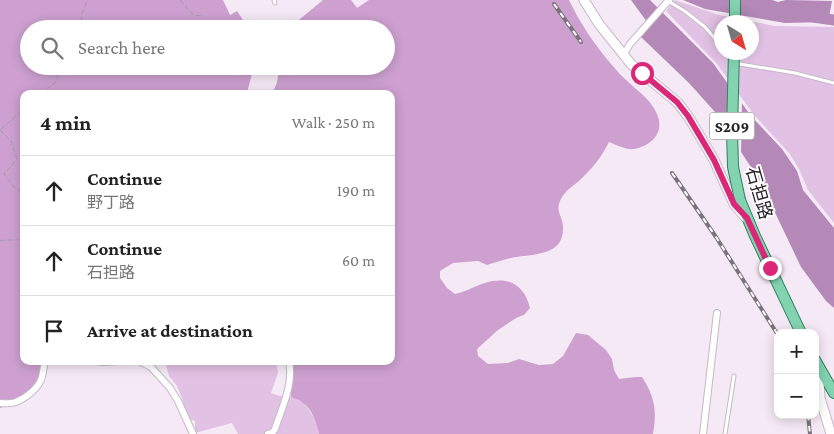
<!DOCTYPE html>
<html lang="en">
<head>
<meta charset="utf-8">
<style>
	:root { --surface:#fff; --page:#f6f6f6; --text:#222; --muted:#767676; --line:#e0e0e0 }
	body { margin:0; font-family:"Crimson Pro","Noto Sans SC",serif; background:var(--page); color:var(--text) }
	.controls { position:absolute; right:15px; bottom:15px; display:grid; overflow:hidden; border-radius:10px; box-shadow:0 2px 12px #0003 }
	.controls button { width:45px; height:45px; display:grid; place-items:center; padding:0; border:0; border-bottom:1px solid var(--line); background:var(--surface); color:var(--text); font:25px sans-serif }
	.compass { position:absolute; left:714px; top:15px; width:45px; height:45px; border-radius:50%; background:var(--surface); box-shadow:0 2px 12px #0003; rotate:143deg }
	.stop { position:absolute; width:15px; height:15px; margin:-11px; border:4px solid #db2777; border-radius:50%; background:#fff }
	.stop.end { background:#db2777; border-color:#fff; box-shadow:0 1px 5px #0008 }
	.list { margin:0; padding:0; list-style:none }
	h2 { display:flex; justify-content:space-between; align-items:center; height:65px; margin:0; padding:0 20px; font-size:21px }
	h2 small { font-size:16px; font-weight:400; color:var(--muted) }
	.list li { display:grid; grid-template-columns:32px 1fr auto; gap:15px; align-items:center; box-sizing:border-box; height:70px; padding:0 20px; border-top:1px solid var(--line) }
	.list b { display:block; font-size:19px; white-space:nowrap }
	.list p { margin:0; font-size:16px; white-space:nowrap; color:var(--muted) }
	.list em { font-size:16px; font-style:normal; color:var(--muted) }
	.icon { flex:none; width:28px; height:28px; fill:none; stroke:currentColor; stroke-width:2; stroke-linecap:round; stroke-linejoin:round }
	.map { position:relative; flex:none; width:834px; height:434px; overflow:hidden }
	.search { position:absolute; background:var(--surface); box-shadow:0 2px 12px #0003; left:20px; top:20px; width:375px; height:55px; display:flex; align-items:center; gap:12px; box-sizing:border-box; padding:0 18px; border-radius:28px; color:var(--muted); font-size:19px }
	.panel { position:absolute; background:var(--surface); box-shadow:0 2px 12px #0003; left:20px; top:90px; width:375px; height:275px; border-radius:10px }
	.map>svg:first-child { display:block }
	.green { fill:#e2c2e4; fill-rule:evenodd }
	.forest { fill:#cda0d0 }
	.water { fill:#b488b7 }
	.pier { fill:#f5e9f6 }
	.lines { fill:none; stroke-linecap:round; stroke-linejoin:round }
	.river { stroke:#b488b7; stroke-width:11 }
	.service-casing { stroke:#c5bac6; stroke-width:5 }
	.minor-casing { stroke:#c5bac6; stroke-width:8 }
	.secondary-casing { stroke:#c5bac6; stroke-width:11 }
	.primary-casing { stroke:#2d825f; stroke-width:12 }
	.path { stroke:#a59ca5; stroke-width:1; stroke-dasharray:5 2.5; stroke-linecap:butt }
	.service { stroke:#fff; stroke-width:3 }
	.minor { stroke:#fff; stroke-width:6 }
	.secondary { stroke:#fff; stroke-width:9 }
	.primary { stroke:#83d3b1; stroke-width:10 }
	.rail-casing { stroke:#7b737b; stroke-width:4 }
	.rail { stroke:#fff; stroke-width:2; stroke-dasharray:5.5; stroke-linecap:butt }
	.primary-bridge-casing { stroke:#2d825f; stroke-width:12; stroke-linecap:butt }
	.primary-bridge { stroke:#83d3b1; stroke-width:10 }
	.route { stroke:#db2777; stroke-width:6 }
	.labels { text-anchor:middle; stroke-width:4; stroke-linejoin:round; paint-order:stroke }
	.shield { fill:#fff; stroke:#676467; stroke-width:1 }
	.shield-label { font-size:16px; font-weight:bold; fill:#262226 }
	.street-label { font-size:18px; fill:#262226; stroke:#fff }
</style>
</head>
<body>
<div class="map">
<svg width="834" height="434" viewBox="0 0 834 434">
	<rect width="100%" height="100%" fill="#f5e9f6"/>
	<g class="green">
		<path d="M675,0L719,15L775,26L834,27V223L808,190L799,169L789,153L754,115L717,64L666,11ZM722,22H752V52H722Z"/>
		<polygon points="165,361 276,361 278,373 271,393 280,396 291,397 303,402 317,422 319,434 238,434 232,423 195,433 195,421 188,419 182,398 177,386 169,376"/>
	</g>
	<g class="forest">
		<path d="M0,0H223L230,15L237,11L247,26L248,29H29V66H254L248,89L249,94H24V361H46C43,369 40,381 34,387C27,395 11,406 0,408Z"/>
		<path d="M323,0H351L357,8L369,0H569C580,23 594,44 611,64C615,68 619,74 624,78C636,90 650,98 657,114C665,132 652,146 634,149C626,150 616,145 609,142C602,156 593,168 581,179C575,185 567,189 562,197C553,213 564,215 563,229C563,255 535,254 516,257C506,259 496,262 487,265L478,261L453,263L440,271V278L447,288L455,294C466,292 474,286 485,283C508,276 524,284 530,308L524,315L516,318L498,330L477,349L478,356L488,364L508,363L519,359L539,365L553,364L563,356L576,333L588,335L606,350L612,359L614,370L619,379L636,377H642C655,397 657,411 653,434H319C317,423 312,409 302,402C300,400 295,399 291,397V361H391V94H271C277,86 279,77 278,66H386V29H288Z"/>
	</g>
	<g class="water">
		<polygon points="631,0 650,0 713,63 751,116 782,149 797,171 803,190 834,228 834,308 826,301 801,267 760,181 715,112 689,83 641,37 650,26"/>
		<polygon points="683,0 772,0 778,2 786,0 832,1 828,22 785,23 705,9"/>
	</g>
	<polygon class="pier" points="728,79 742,99 741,155 726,134"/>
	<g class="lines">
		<polyline class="river" points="813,17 834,20"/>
		<defs>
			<g id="service">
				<polyline points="274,0 275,3"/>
				<polyline points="668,1 686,12 705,27 722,47"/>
				<polyline points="736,61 740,64 795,73 834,83"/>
				<polyline points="725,434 734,376"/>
			</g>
			<g id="minor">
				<polyline points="624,54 630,44 669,0"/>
				<polyline points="95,361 103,362 119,361"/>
				<polyline points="139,361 151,367 170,388 178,401 193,434"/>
				<path d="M0,403C6,403 11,404 16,402C26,398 39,388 42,377C43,372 44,366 45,361"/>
				<path d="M268,434L272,433L275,429C282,407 294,384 289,361"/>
				<polyline points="703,434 717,313"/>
			</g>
			<g id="secondary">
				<polyline points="584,0 599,24 631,64 677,102 688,116 714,160 734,204 746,218"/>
				<polyline points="818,366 820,398 831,434"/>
			</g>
			<g id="primary">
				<polyline points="735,22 735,0"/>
				<polyline points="740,200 755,236 801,333"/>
				<polyline points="815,360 834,393"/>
			</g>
		</defs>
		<use href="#service" class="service-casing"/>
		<use href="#minor" class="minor-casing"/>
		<use href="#secondary" class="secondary-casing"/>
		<use href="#primary" class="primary-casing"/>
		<g class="path">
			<path d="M180,0C189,9 189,16 203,16"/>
			<polyline points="80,29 82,13 88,0"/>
			<polyline points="41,94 56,82 60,66"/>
			<polyline points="1,129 24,109"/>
			<polyline points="0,130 11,141 17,159 4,174 14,187 24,194"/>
			<polyline points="0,241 5,240 24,240"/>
		</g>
		<use href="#service" class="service"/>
		<use href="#minor" class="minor"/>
		<use href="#secondary" class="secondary"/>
		<use href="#primary" class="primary"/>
		<defs>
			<g id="rail">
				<polyline points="554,4 581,42"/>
				<polyline points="672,173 716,237 778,335"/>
				<polyline points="808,415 810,434"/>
			</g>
		</defs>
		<use href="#rail" class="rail-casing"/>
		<use href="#rail" class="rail"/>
		<defs>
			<polyline id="primary-bridge" points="734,52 732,131 733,167 740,200"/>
		</defs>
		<use href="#primary-bridge" class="primary-bridge-casing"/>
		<use href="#primary-bridge" class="primary-bridge"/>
	</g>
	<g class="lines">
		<polyline class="route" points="642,73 677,102 688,116 714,160 734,204 747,218 770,268"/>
	</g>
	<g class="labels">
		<rect class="shield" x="709.5" y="112.5" width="45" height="27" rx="4"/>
		<g class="shield-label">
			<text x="732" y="132">S209</text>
		</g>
		<g class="street-label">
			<text transform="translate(759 193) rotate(74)" y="6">石担路</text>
		</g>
	</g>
</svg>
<div class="controls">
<button>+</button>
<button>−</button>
</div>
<svg class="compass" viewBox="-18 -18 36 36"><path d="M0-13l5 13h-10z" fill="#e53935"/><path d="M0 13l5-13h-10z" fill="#767676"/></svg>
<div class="stop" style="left:642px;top:73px"></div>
<div class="stop end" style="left:770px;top:268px"></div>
<div class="search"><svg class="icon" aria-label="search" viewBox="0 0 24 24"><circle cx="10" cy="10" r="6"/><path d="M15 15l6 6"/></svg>Search here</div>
<section class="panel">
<h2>4 min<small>Walk · 250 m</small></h2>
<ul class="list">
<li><svg class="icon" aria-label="ahead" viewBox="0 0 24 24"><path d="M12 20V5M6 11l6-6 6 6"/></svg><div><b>Continue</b><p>野丁路</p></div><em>190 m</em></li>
<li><svg class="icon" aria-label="ahead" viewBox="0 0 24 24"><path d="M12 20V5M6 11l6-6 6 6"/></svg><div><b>Continue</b><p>石担路</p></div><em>60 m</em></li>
<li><svg class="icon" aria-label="arrive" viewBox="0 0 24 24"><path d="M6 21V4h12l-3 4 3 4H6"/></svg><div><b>Arrive at destination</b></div></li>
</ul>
</section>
</div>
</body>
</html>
